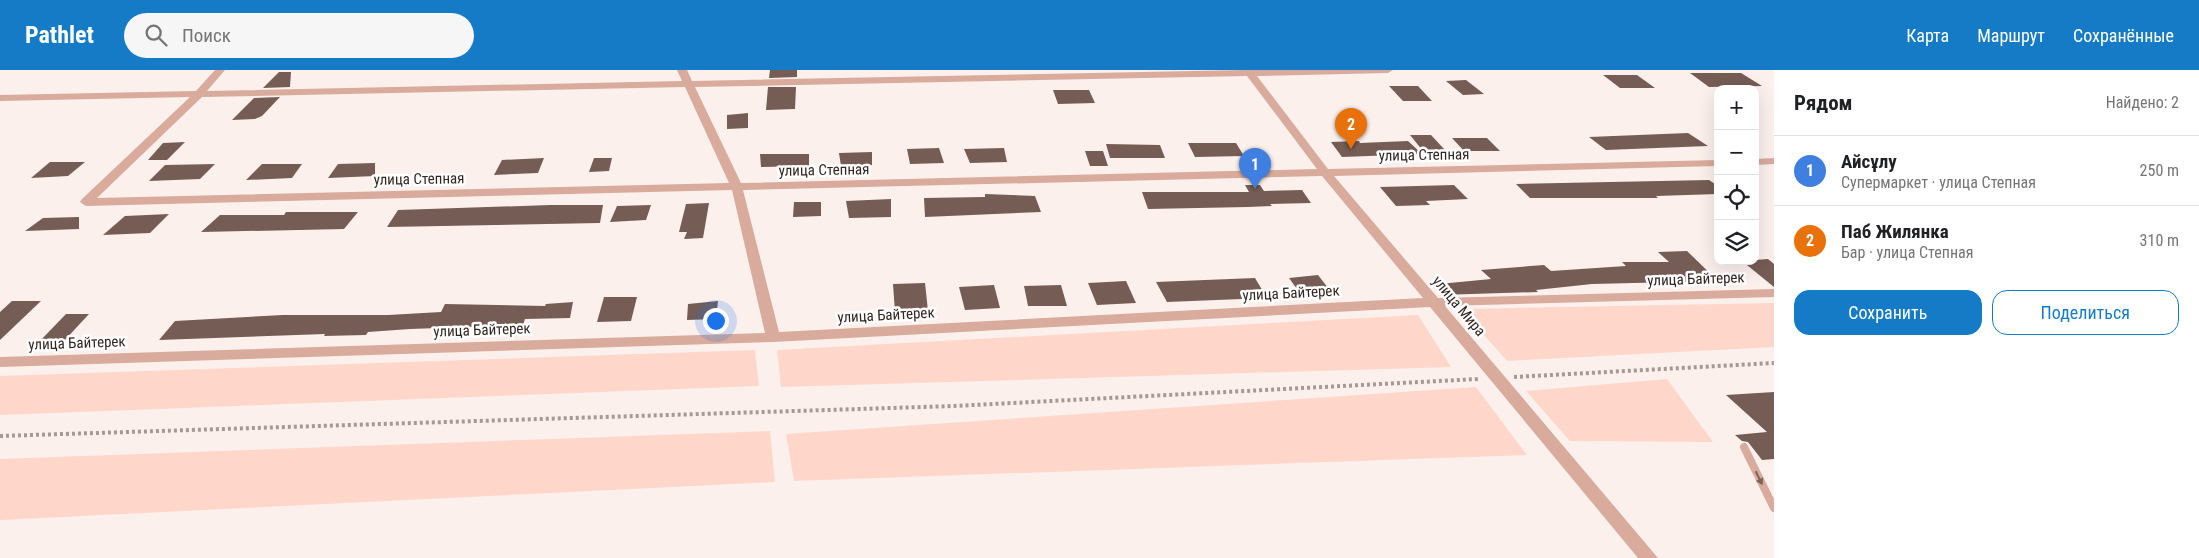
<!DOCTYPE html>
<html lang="ru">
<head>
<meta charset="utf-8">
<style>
	:root { --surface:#fff; --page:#f6f6f6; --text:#202124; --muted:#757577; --line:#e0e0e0; --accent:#157bc6 }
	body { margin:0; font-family:"Roboto Condensed",sans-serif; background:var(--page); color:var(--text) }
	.controls { position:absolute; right:15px; top:15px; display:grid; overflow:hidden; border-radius:10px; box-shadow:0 5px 20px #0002 }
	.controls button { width:45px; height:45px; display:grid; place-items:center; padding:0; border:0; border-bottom:1px solid var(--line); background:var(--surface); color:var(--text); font:25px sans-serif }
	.you { position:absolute; left:715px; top:250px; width:18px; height:18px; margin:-12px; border:4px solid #fff; border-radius:50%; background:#1a73e8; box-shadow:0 0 0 8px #1a73e833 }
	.badge { display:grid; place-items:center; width:32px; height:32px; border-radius:50%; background:var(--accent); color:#fff; font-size:16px; font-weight:700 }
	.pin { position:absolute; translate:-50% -41px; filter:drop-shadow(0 1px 2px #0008) }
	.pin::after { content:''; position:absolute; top:26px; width:18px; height:15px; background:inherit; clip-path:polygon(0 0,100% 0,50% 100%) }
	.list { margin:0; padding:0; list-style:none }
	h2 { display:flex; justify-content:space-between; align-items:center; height:65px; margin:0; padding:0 20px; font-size:21px }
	h2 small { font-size:16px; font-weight:400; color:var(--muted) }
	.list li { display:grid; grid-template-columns:32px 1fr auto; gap:15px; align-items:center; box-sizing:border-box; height:70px; padding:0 20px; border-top:1px solid var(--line) }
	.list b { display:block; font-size:19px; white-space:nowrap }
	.list p { margin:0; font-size:16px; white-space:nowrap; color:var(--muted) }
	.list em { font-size:16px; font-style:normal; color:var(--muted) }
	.actions { display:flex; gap:10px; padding:15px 20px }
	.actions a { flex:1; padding:11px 0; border:1px solid var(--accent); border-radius:15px; text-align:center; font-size:18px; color:var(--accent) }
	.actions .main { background:var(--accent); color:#fff }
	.icon { flex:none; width:28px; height:28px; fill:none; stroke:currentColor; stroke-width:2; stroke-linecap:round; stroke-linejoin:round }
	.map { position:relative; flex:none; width:1774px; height:488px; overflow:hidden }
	header { display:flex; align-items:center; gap:30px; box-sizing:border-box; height:70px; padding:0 25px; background:var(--accent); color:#fff }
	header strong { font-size:24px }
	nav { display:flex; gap:28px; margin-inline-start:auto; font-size:18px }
	.search { width:350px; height:45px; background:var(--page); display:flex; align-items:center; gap:12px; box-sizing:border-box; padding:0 18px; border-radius:28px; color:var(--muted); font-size:19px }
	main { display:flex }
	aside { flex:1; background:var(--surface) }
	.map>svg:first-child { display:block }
	.green { fill:#ffd6ca }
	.building { fill:#755c54 }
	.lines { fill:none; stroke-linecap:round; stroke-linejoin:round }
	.path { stroke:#a49995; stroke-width:4; stroke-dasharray:3 3; stroke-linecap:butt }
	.lane { stroke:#d8ab9d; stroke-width:8 }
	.street { fill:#d8ab9d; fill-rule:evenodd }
	.oneway { fill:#7c6259 }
	.labels { text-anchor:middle; stroke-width:5; stroke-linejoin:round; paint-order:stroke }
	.street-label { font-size:15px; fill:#312622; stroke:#fff }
</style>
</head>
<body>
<header>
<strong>Pathlet</strong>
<div class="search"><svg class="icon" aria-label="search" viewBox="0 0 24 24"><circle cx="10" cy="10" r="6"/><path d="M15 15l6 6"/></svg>Поиск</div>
<nav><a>Карта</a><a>Маршрут</a><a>Сохранённые</a></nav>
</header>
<main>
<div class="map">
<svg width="1774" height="488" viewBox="0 0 1774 488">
	<rect width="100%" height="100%" fill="#fcf0ed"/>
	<g class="green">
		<polygon points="1774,233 1774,277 1507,291 1461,239"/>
		<polygon points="1418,245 1451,297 781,317 777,280"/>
		<polygon points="755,280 759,316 0,345 0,306"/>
		<polygon points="1667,309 1713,372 1570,371 1526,321"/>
		<polygon points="1476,317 1527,385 794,411 786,364"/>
		<polygon points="770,361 775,412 0,450 0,389"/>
	</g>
	<g class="building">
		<polygon points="770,0 797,0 797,7 769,8"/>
		<polygon points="279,2 291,2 290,17 263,18"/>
		<polygon points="1690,3 1741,3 1762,16 1709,17"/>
		<polygon points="1603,5 1637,5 1655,18 1620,18"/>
		<polygon points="1466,10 1484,24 1463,25 1446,11"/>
		<polygon points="1389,16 1418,16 1432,31 1403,31"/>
		<polygon points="768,17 796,17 795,39 766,40"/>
		<polygon points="1053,20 1089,20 1095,33 1058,34"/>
		<polygon points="280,27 262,46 255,49 232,50 254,28"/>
		<polygon points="748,43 748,58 727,59 727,45"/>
		<polygon points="1688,63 1708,76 1606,80 1589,67"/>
		<polygon points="1410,65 1431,65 1445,80 1423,81"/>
		<polygon points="1452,68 1487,68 1500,81 1464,81"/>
		<polygon points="1359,71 1360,73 1408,71 1422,84 1342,87 1331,72"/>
		<polygon points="185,72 167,90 148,90 163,73"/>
		<polygon points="1188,73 1236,73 1244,86 1195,87"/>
		<polygon points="1106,74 1160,75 1165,88 1110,88"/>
		<polygon points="939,78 944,93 910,94 907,79"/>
		<polygon points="1004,78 1007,92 970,93 964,79"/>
		<polygon points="1085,81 1103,81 1108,96 1090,96"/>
		<polygon points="872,82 872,95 841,96 839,83"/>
		<polygon points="760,84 809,84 809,96 761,97"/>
		<polygon points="544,88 538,103 494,105 502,90"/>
		<polygon points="594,88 612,88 609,101 589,102"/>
		<polygon points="50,92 85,92 68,106 31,108"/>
		<polygon points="375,93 375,106 328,108 338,94"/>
		<polygon points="215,94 200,109 149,111 165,95"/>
		<polygon points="262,94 302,94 292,108 246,110"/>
		<polygon points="1709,110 1718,116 1718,124 1656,126 1658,128 1530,128 1516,114"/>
		<polygon points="1245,115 1260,115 1264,121 1302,120 1311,133 1270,134 1272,136 1248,137 1148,139 1142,122 1249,122"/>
		<polygon points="1454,115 1468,129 1426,131 1430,135 1396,136 1380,117"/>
		<polygon points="985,124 1035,126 1041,142 925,147 924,128 985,127"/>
		<polygon points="891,129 891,147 849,148 846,131"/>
		<polygon points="794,132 821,132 821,146 793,147"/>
		<polygon points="709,133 703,168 684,169 687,162 679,162 686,134"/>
		<polygon points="550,135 603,135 600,153 387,157 398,140"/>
		<polygon points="651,135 646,150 610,152 617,136"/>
		<polygon points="286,142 358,142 344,159 201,162 220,145 284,145"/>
		<polygon points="169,144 150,163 103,165 125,146"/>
		<polygon points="79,147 79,159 25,161 43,148"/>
		<polygon points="1687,181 1718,211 1592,214 1536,220 1538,222 1440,225 1439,214 1491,209 1481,200 1544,195 1551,201 1626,196 1622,192 1669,192 1658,182"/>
		<polygon points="1768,189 1774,194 1774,217 1742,191"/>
		<polygon points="1318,205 1332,223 1302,226 1289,208"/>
		<polygon points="1255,208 1267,228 1167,232 1156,212"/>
		<polygon points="1126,211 1136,233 1097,235 1088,213"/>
		<polygon points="925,213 928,241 895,242 893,214"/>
		<polygon points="994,215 1000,238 965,240 959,217"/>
		<polygon points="1061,215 1067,236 1028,236 1024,216"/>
		<polygon points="604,227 637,227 631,251 597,252"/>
		<polygon points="12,231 41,231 0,270 0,242"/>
		<polygon points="718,231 716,249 687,250 688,234"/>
		<polygon points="573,232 570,248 525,249 523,255 410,259 368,262 366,265 324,266 325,264 159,270 175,251 283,245 388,245 441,242 445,234 545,236 546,234"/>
		<polygon points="66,244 89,244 63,272 37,274"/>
		<polygon points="1774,322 1774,389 1762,390 1748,372 1742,371 1735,365 1767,362 1726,325"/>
	</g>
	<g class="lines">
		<g class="path">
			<polyline points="1514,307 1774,293"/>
			<polyline points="0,366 954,336 1478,309"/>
		</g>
		<polyline class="lane" points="1744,377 1774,438"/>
		<g class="street">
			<path d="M215,0H225L207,21L682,11L677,0H687L692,11L1243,0H1393L1388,3L1257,6L1328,99L1718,90V96L1334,106L1438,228L1774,219V227L1445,236L1658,488H1638L1430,237L773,272L0,297V287L765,263L732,120L86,136L80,132L82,129L190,27L0,31V25L196,21ZM1247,6L1317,99L741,113L695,17ZM685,17L729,113L97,128L202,27ZM1322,106L1423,228L779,262L743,120Z"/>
			<polygon points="1774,88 1774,94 1755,95 1755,89"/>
		</g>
	</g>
	<defs><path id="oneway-solid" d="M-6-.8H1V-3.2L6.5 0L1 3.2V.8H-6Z" transform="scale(1.25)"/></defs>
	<use class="oneway" href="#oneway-solid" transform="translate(1759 408) rotate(64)"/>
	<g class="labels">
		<g class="street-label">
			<text transform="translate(1424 85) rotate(-1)" y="5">улица Степная</text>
			<text transform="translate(824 100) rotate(-1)" y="5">улица Степная</text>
			<text transform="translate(419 109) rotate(-1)" y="5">улица Степная</text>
			<text transform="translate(1696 209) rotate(-2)" y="5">улица Байтерек</text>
			<text transform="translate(1291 223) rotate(-3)" y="5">улица Байтерек</text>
			<text transform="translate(1459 236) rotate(50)" y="5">улица Мира</text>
			<text transform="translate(886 245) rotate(-3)" y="5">улица Байтерек</text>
			<text transform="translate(482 260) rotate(-2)" y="5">улица Байтерек</text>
			<text transform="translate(77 273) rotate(-2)" y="5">улица Байтерек</text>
		</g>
	</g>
</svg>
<div class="controls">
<button>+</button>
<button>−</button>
<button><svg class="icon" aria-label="locate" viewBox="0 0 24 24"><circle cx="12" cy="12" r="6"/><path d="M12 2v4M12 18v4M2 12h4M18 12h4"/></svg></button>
<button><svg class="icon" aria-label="layers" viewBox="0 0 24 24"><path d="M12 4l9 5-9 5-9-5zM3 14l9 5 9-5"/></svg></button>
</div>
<div class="you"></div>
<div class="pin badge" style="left:1255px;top:119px;background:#3f7fe0">1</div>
<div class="pin badge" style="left:1351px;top:79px;background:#e8710a">2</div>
</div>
<aside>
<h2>Рядом<small>Найдено: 2</small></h2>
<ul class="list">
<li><span class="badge" style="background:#3f7fe0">1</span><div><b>Айсұлу</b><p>Супермаркет · улица Степная</p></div><em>250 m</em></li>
<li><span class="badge" style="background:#e8710a">2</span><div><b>Паб Жилянка</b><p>Бар · улица Степная</p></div><em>310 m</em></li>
</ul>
<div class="actions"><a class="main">Сохранить</a><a>Поделиться</a></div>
</aside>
</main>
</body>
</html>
